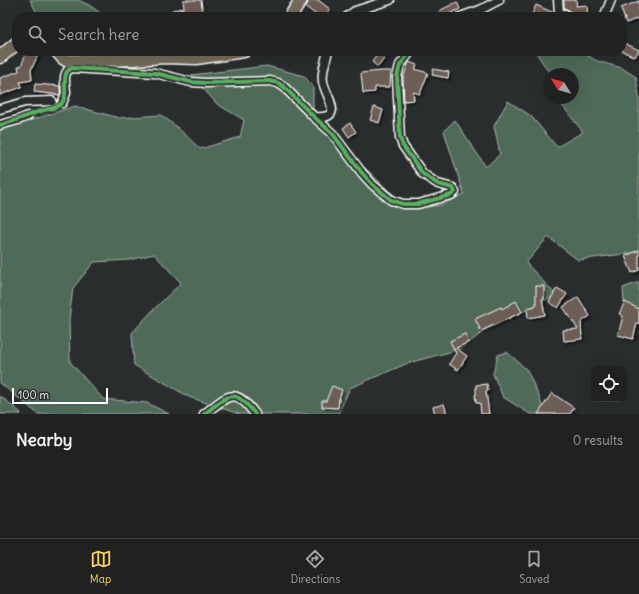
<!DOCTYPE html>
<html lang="en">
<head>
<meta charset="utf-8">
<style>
	:root { --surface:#202222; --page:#2d2f2f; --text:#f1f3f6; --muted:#a2a4a5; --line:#3d3f40; --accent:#ffd166 }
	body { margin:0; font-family:Delius,sans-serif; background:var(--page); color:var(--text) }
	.controls { position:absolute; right:12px; bottom:12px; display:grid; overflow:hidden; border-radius:8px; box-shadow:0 4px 16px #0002 }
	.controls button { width:36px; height:36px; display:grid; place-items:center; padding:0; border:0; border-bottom:1px solid var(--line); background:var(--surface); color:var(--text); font:20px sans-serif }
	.compass { position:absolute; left:543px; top:68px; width:36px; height:36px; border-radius:50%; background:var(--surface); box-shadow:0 4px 16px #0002; rotate:307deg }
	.scale { position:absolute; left:12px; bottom:10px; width:96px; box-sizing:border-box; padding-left:4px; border:2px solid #fff; border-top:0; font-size:11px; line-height:14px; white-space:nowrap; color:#fff; -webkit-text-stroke:3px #2a2d2e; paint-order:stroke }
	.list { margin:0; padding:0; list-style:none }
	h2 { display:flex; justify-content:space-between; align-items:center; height:52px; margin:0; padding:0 16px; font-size:17px }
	h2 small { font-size:13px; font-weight:400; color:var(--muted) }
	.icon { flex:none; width:22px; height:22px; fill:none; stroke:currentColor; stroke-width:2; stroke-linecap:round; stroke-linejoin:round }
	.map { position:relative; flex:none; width:639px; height:414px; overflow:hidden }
	.search { position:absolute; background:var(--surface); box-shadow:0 4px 16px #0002; left:12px; right:12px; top:12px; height:44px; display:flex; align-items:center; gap:10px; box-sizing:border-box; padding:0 14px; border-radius:16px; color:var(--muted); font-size:15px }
	.sheet { height:124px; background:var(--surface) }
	nav { display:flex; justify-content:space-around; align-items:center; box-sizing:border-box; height:56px; border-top:1px solid var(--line); background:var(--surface); font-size:11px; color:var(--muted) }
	nav a { display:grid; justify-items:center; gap:2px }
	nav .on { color:var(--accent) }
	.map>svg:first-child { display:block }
	.green { fill:#506a59; stroke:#a8b4ac }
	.building { fill:#6c5d54; stroke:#fff; filter:url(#shadow) }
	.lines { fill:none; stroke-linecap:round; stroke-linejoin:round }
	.minor-tunnel { stroke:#3f4243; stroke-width:8; stroke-dasharray:8 4; stroke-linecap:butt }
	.minor-casing { stroke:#fff; stroke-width:11 }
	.highway-casing { stroke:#fff; stroke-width:15 }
	.minor { stroke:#2a2d2e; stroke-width:8 }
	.highway { stroke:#736b5a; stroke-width:12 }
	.cycleway-casing { stroke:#2a2d2e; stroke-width:6 }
	.cycleway { stroke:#56b35d; stroke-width:4 }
</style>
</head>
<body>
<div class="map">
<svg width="639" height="414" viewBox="0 0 639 414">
	<defs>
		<filter id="shadow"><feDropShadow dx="2" dy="2" stdDeviation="1" flood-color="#0009"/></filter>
	</defs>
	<rect width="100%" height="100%" fill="#2a2d2e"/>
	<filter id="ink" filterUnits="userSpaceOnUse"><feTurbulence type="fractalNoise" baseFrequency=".025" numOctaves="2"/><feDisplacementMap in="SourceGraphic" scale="8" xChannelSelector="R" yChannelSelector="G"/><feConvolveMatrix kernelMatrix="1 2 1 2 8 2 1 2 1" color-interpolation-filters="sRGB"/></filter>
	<g filter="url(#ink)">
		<g class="green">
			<polygon points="30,0 78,0 89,5 106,17 39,17"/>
			<polygon points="535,51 580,51 597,61 622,68 636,77 639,97 639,252 578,260 548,237 526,263 556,295 484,331 461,349 408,363 350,388 338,414 239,414 189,397 134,365 132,333 153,310 181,283 154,254 129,260 94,262 73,288 69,320 70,362 103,399 147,403 169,414 38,414 0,383 0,127 13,126 75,106 119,118 161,115 177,127 200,149 240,137 244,120 217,104 191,75 267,66 304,76 313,87 313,114 333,137 388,190 412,209 441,205 464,194 444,131 455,120 486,167 500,154 494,126 508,101 531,116 557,147 583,132 557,99 557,98 573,98 573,74 550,74"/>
			<polygon points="639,282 639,316 624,302 623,288"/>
			<polygon points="507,352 527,370 539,397 545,414 530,414 503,397 493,374 498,355"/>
			<polygon points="0,396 20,412 21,414 0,414"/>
		</g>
		<g class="building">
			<polygon points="183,0 201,0 203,15 193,17 173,17 172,10 184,8"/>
			<polygon points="309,0 318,0 330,9 324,17 319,17 306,7"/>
			<polygon points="564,0 577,0 576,6 587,5 588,17 573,16 569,10 564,8"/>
			<polygon points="639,1 639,18 626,23 621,8"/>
			<polygon points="457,2 460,9 442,17 439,11"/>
			<polygon points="536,5 554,13 556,17 531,17"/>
			<polygon points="622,42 639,50 635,57 622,51"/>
			<polygon points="27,51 40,51 31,70 32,80 20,82 22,87 0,95 0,78 19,71 18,66 21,66"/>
			<polygon points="380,51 390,51 378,67 372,62"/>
			<polygon points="409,62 417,65 415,69 428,73 420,94 413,92 414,100 404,101 403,78"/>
			<polygon points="433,69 449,72 448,78 432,75"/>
			<polygon points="382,71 391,71 390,87 375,87 375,92 363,93 361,73"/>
			<polygon points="35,84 60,86 60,95 34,92"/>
			<polygon points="374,107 383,110 379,123 370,120"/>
			<polygon points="350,123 356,132 349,137 343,128"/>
			<polygon points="639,250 639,270 632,273 625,256"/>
			<polygon points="536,286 544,286 544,300 542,299 545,315 528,318 527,308 536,306"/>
			<polygon points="557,288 567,294 558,308 549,302"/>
			<polygon points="578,297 590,316 581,322 582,339 564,341 563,330 578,329 563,307"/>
			<polygon points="516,301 522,312 481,331 475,319 501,307 502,309"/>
			<polygon points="625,302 639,309 639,324 637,323 633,339 618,335 623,316 619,314"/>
			<polygon points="465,334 469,342 456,348 467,356 458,370 449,364 456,353 450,341"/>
			<polygon points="487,384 488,391 486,391 489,414 481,414 480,403 476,403 475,395 476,395 476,385"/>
			<polygon points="332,386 342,390 339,399 338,408 322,407 322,401 326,401"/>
			<polygon points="552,393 574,408 570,414 538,414"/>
			<polygon points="444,404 447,414 435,414 433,407"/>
		</g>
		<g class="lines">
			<polyline class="minor-tunnel" points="28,116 55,108 62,103"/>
			<defs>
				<g id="minor">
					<polyline points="558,0 559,12 561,14 565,14 568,17"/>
					<polyline points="347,17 355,11 390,0"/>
					<polyline points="460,17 480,10 499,0"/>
					<polyline points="604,17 611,0"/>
					<path d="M62,103C64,99 65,96 66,93C66,84 61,72 72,68L155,73L191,82L206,83L270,81L278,83L283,86L314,117L332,133L362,173L373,185L391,200L403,204H418L451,195L455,192L453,188L438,184L423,174L403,146L400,138L397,77L400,65L411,51"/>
					<polyline points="0,109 25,102 52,101"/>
					<path d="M314,117C346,120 326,97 323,82C321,72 326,61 328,51"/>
					<polyline points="0,125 18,120 28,116"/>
					<path d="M204,414C229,396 233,385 255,414"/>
				</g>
				<g id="highway">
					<polyline points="290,17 301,0"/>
					<polyline points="57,51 63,58 68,61 134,59 165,57 196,58 244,51"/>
					<polyline points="0,57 17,43"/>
				</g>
			</defs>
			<use href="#minor" class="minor-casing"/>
			<use href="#highway" class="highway-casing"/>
			<use href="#minor" class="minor"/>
			<use href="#highway" class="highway"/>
			<defs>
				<g id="cycleway">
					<path d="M0,125C14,122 27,115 41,111C48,109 55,109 61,104C71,94 58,73 72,68L155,73L191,82L206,83L270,81L278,83L283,86L314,117L332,133L362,173L373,185L391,200L403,204H418L451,195L455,192L453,188L438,184L423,174L403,146L400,138L397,77L400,65L411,51"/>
					<path d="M204,414C229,396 233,385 255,414"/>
				</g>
			</defs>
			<use href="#cycleway" class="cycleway-casing"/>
			<use href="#cycleway" class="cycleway"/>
		</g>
	</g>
</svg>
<div class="controls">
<button><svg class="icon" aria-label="locate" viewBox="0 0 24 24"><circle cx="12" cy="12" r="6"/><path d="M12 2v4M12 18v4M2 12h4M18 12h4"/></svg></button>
</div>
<svg class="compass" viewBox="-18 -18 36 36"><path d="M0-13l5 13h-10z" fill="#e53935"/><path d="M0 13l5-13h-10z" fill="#a2a4a5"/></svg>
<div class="scale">100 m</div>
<div class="search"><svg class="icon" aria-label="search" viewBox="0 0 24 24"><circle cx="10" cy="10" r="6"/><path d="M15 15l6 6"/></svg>Search here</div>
</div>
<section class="sheet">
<h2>Nearby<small>0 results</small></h2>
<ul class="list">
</ul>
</section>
<nav>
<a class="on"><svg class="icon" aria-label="map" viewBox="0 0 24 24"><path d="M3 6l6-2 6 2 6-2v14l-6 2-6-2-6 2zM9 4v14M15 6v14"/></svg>Map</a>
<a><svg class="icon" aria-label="directions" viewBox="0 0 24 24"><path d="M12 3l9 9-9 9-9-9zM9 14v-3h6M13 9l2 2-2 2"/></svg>Directions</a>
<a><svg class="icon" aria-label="saved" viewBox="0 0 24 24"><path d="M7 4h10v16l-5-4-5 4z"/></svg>Saved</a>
</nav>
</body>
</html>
